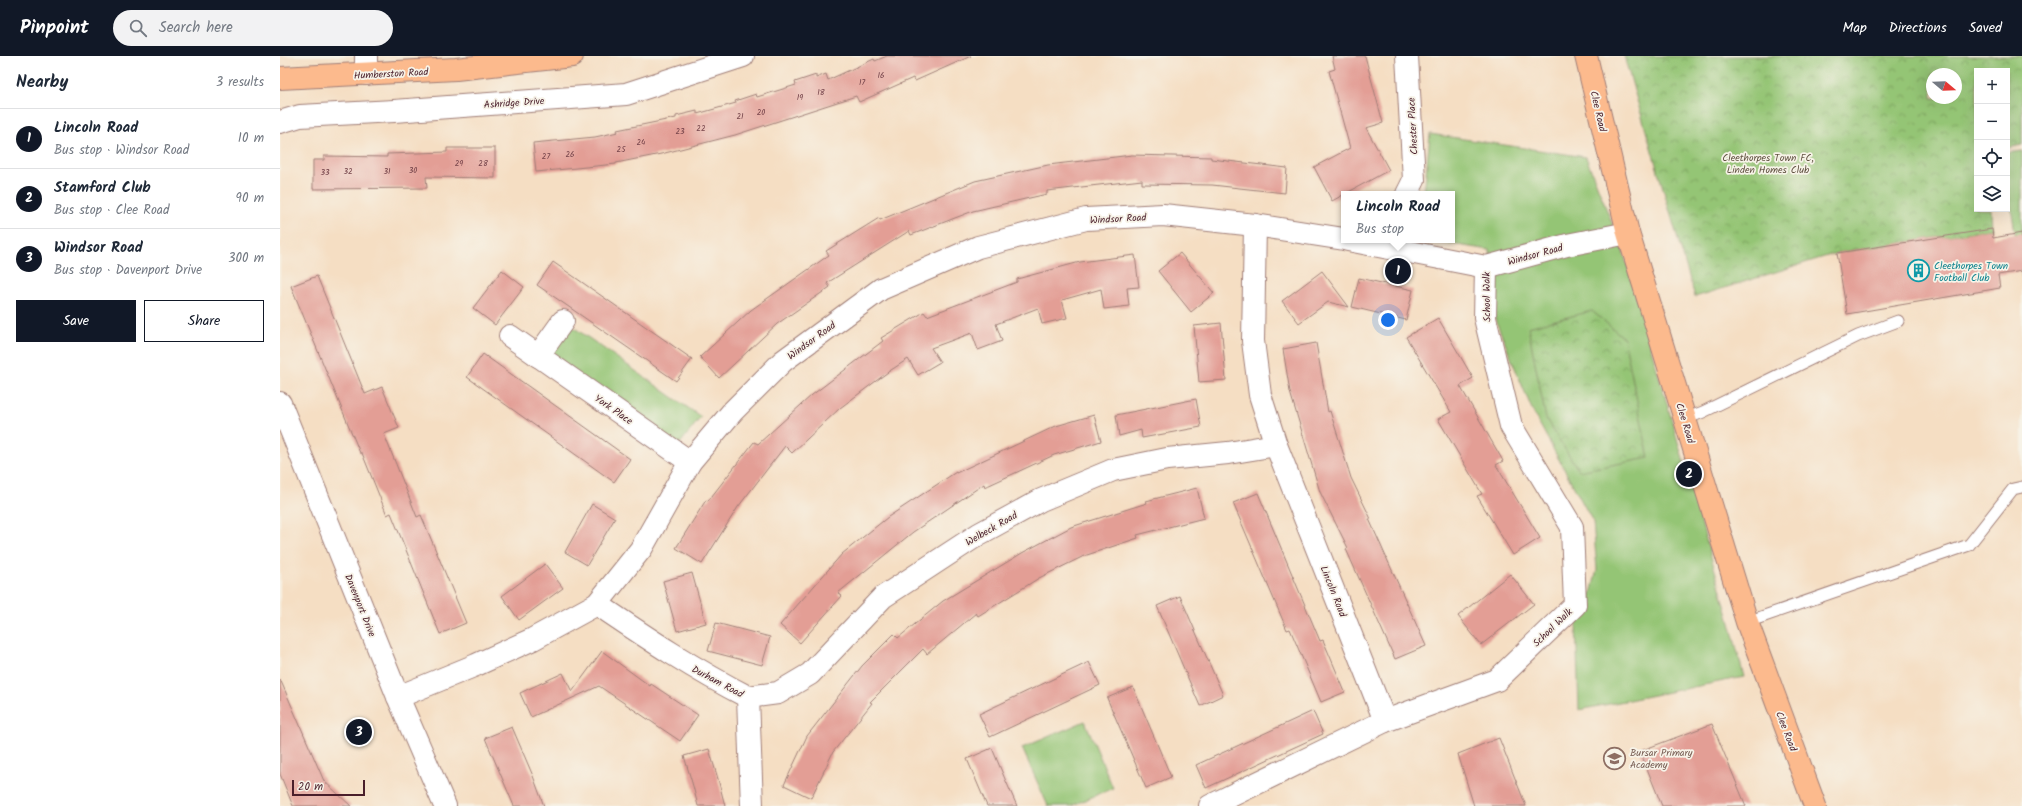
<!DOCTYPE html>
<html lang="en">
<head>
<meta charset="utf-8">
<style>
	:root { --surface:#fff; --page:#f2f2f3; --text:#1f2937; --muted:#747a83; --line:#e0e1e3; --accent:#111827 }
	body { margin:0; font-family:Kalam,sans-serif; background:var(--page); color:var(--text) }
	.controls { position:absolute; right:12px; top:12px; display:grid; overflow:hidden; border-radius:0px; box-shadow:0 4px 16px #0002 }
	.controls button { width:36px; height:36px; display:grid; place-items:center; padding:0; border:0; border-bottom:1px solid var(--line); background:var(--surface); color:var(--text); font:20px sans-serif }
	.compass { position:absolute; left:1646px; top:12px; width:36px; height:36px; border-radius:50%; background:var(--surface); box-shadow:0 4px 16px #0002; rotate:109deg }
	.scale { position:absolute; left:12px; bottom:10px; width:73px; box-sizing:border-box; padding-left:4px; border:2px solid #4a1f2b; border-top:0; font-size:11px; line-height:14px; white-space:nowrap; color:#4a1f2b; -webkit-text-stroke:3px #f7f3e8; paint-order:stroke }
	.you { position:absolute; left:1108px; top:264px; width:14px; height:14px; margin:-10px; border:3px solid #fff; border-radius:50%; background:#1a73e8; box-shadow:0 0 0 6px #1a73e833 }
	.badge { display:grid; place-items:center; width:26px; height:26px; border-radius:50%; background:var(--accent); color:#fff; font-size:13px; font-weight:700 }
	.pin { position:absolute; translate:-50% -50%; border:2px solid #fff; box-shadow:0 1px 4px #0006 }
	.popup { position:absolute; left:1061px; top:135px; width:114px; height:52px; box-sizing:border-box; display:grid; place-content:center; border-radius:0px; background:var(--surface); filter:drop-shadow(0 1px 3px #0005); font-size:13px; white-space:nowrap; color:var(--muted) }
	.popup b { font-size:15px; color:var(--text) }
	.popup::after { content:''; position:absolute; left:50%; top:100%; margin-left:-8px; border:8px solid transparent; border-top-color:var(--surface) }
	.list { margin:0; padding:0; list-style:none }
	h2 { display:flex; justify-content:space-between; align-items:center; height:52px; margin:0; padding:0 16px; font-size:17px }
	h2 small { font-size:13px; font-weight:400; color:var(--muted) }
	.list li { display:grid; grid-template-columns:26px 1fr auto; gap:12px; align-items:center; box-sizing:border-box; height:60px; padding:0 16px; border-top:1px solid var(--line) }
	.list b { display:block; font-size:15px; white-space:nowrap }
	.list p { margin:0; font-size:13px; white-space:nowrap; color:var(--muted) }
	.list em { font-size:13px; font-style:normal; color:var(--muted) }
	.actions { display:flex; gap:8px; padding:12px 16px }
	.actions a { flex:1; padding:9px 0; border:1px solid var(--accent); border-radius:0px; text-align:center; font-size:14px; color:var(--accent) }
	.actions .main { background:var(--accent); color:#fff }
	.icon { flex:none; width:22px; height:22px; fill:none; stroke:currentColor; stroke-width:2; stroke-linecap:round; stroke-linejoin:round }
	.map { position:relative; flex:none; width:1742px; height:750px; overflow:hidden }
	header { display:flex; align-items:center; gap:24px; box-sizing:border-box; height:56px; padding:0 20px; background:var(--accent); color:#fff }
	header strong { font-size:19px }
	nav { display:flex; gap:22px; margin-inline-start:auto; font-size:14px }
	.search { width:280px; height:36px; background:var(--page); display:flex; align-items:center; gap:10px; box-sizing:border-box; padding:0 14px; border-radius:22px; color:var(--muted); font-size:15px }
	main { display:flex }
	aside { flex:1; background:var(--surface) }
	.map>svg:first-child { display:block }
	.grass { fill:#94c574; stroke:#6f7250 }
	.park { fill:url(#park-crowns); stroke:#6f7250; fill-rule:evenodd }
	.building { fill:#e39e95 }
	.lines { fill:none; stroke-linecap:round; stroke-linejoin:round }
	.service-casing { stroke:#a07e77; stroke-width:13 }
	.minor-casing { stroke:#a07e77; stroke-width:24 }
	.primary-casing { stroke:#a07e77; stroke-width:24 }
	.service { stroke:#fff; stroke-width:11 }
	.minor { stroke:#fff; stroke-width:22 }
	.primary { stroke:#fcba8d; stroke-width:22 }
	.labels { text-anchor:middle; stroke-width:3.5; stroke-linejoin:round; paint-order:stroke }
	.number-label { font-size:8px; fill:#703f46 }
	.street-label { font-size:10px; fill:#4a1f2b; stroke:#f7f3e8 }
	.park-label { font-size:10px; fill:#605141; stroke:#f7f3e8 }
	.culture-label { font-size:10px; fill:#0d838f; stroke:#f7f3e8; text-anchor:start }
	.education-label { font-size:10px; fill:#785e54; stroke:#f7f3e8; text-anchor:start }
</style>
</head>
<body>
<header>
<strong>Pinpoint</strong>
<div class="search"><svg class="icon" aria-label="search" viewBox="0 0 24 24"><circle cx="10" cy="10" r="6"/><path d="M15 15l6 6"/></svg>Search here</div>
<nav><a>Map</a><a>Directions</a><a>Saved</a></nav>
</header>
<main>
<aside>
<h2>Nearby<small>3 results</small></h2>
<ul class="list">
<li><span class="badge">1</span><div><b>Lincoln Road</b><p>Bus stop · Windsor Road</p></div><em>10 m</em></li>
<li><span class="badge">2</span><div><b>Stamford Club</b><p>Bus stop · Clee Road</p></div><em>90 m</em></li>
<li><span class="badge">3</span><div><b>Windsor Road</b><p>Bus stop · Davenport Drive</p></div><em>300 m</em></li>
</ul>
<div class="actions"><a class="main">Save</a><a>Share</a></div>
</aside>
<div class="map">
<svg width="1742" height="750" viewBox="0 0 1742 750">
	<defs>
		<pattern id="park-crowns" width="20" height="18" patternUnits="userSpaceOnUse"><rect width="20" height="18" fill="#94c574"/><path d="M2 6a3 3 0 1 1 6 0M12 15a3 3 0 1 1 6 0" fill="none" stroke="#7b9f5f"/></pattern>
	</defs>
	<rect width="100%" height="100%" fill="#f7f3e8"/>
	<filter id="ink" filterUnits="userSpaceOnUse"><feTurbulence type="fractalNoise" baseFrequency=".025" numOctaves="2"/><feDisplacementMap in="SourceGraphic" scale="8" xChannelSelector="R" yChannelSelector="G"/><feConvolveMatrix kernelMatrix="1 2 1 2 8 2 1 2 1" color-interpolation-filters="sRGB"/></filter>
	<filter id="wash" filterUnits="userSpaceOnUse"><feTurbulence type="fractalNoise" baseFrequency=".012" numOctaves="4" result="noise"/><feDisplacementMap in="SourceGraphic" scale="16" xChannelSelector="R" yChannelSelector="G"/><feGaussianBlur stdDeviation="0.9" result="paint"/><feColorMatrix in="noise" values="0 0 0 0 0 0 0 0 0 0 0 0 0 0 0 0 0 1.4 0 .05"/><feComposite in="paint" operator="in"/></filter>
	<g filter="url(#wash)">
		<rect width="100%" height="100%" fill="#f5dec3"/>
		<g class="grass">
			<polygon points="1150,78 1306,101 1343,195 1449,563 1464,621 1299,654 1296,568 1307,553 1317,514 1313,466 1253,356 1213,258 1210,194 1144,184 1172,184 1172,138 1144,138"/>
			<polygon points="1742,95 1742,221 1727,126 1727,97"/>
			<polygon points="289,268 421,361 398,390 268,299"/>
			<polygon points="805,665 833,732 791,750 768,750 742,692"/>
		</g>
		<g class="park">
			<path d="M1344,0H1742V89L1727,92V15H1697V153H1711L1712,173L1557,197L1415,241ZM1652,18H1676V42H1652Z"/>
			<polygon points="1312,255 1344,282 1369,402 1299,415 1266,363 1248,271"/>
		</g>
		<g id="blocks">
			<g class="building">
				<polygon points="607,0 691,0 635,25 633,22 579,46 576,40 455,79 381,98 336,107 336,108 256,116 253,87 315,81 338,76 337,74 396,62 396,60 417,55 417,58 456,47 455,45 476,38 477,41 516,29 515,26 536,19 536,22 546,18 548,24 594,3 595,5"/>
				<polygon points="1052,0 1085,0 1103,67 1086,72 1109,114 1052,145 1034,111 1070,92 1049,15 1055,13"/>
				<polygon points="167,92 215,92 215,122 146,121 147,132 33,133 33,104 44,104 44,100 107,101 107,98 167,96"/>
				<polygon points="852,99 931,101 931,103 1007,112 1005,137 932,129 862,128 862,124 767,135 767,138 693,155 631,179 629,175 547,227 550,231 497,268 439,322 420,301 471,254 549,199 546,195 599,162 600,164 695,125 768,109"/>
				<polygon points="1712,173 1713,182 1742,177 1742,215 1718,219 1720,232 1567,258 1557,197"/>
				<polygon points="900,197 934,237 911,256 878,215"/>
				<polygon points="855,199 859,231 847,232 849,250 824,253 821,233 782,244 787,262 762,268 758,252 716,268 722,285 698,294 692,277 651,292 660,306 638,319 628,303 608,316 560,352 512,397 505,390 458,451 422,508 396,492 426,444 428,445 474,386 478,388 532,339 603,285 601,282 644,256 647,260 737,226 737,223 800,206"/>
				<polygon points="273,206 412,303 396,325 257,229"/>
				<polygon points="222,214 244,231 215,269 193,252"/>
				<polygon points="1042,215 1069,251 1048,246 1019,267 1002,245"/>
				<polygon points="37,220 85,338 102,331 119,372 104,378 137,461 141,459 186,567 160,578 111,457 107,459 82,397 80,397 11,230"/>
				<polygon points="1079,222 1133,234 1126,264 1072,251"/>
				<polygon points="1158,262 1193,322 1180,330 1223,405 1216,409 1260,482 1233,499 1197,440 1202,438 1158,363 1171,356 1126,281"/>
				<polygon points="941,267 946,324 919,326 914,270"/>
				<polygon points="1036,287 1048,356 1050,355 1071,422 1091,463 1089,463 1146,590 1115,603 1066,493 1068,492 1040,436 1010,336 1003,293"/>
				<polygon points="203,298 350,403 334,426 187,321"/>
				<polygon points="916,343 921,371 862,382 861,374 839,380 836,359"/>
				<polygon points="814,359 821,385 774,399 705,431 704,428 633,476 558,537 562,540 520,587 500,569 562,498 608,461 676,416 676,417 776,370"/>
				<polygon points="917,432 924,462 857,479 858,482 804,500 759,522 698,560 696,557 647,598 643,593 590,646 592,647 553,696 531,742 504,729 527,680 582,610 614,578 618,582 663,545 742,497 791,471 867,447 866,445"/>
				<polygon points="978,437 1040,585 1043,584 1065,636 1041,646 1010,573 1007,574 953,447"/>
				<polygon points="312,448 335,462 307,509 285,496"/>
				<polygon points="265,508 283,532 239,564 222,540"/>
				<polygon points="412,517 426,567 397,575 383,525"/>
				<polygon points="1230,518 1254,548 1201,589 1178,560"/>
				<polygon points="900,540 943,639 920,650 877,550"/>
				<polygon points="436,567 490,581 482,609 428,595"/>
				<polygon points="322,595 370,630 371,628 418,659 400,685 319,630 251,661 240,637 283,617 292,636"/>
				<polygon points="809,606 820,629 710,681 699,658"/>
				<polygon points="0,623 44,725 71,750 13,750 0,718"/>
				<polygon points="853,631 891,721 866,732 827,642"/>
				<polygon points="1033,655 1043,678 926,732 916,709"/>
				<polygon points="1432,668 1466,750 1382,750 1360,695"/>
				<polygon points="232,671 253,720 264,750 234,750 205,682"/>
				<polygon points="1219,682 1246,750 1194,750 1178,698"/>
				<polygon points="712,692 725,723 737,750 707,750 687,703"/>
				<polygon points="429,693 438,723 445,750 418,750 413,730 404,700"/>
			</g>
		</g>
	</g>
	<g filter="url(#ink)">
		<use href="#blocks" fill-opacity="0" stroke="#a07e77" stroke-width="1"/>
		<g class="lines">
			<defs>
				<g id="service">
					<polyline points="1405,363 1423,356 1578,280 1618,265"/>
					<polyline points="1467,566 1689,489 1733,433 1742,431"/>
				</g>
				<g id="minor">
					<polyline points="86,0 86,18"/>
					<polyline points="0,66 20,60 114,55 346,38 463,0"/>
					<polyline points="1127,138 1134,124 1127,0"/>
					<polyline points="975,169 973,285 980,339 996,389 1105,665"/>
					<polyline points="1068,184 1206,211 1287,189 1348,177"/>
					<polyline points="230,280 410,406"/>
					<polyline points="258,300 283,265"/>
					<polyline points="0,347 118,641 165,750"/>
					<path d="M317,548C367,582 415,614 468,641L472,750"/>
					<polyline points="118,641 196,609 253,583 317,548 361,493 410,406 453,355 503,305 601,233 698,191 806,163 883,159 975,169 1064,183"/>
					<polyline points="468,641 498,637 530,618 603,541 699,478 761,444 833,414 887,403 948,397 996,389"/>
					<polyline points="930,750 1105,665 1217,624 1295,549 1292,471 1231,370 1205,262 1206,211"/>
				</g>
				<g id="primary">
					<polyline points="1306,0 1348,177 1467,566 1535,750"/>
					<polyline points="0,22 176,13 292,0"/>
				</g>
			</defs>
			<use href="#service" class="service-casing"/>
			<use href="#minor" class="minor-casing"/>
			<use href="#primary" class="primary-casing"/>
			<use href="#service" class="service"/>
			<use href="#minor" class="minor"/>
			<use href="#primary" class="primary"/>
		</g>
	</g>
	<defs>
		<symbol id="building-ring" viewBox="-11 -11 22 22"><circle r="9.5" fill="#f7f3e8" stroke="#0f9aa8" stroke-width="1.5"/><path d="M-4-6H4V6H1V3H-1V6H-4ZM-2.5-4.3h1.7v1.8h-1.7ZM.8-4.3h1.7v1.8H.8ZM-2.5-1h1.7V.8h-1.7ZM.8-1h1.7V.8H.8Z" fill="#0f9aa8"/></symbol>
		<symbol id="school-ring" viewBox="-11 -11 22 22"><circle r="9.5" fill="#f7f3e8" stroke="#8d6e63" stroke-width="1.5"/><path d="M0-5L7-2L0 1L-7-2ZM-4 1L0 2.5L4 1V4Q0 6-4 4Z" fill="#8d6e63"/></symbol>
	</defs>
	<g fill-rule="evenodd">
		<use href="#building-ring" x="1626" y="202" width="25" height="25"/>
		<use href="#school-ring" x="1322" y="690" width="25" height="25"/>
	</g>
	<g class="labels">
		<g class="number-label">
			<text x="601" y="22">16</text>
			<text x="582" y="29">17</text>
			<text x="541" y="39">18</text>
			<text x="520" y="44">19</text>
			<text x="481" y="59">20</text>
			<text x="460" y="63">21</text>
			<text x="421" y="75">22</text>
			<text x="400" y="78">23</text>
			<text x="361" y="89">24</text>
			<text x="341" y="96">25</text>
			<text x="290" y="101">26</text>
			<text x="266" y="103">27</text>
			<text x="179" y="110">29</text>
			<text x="203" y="110">28</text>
			<text x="133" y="117">30</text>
			<text x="68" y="118">32</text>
			<text x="107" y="118">31</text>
			<text x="45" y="119">33</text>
		</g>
		<g class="street-label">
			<text transform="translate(111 17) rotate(-3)" y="4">Humberston Road</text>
			<text transform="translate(234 46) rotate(-4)" y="4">Ashridge Drive</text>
			<text transform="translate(1319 55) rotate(77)" y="4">Clee Road</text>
			<text transform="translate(1132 70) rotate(-93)" y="4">Chester Place</text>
			<text transform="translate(838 162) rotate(-3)" y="4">Windsor Road</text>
			<text transform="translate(1255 198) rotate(-15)" y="4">Windsor Road</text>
			<text transform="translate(1206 241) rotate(-91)" y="4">School Walk</text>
			<text transform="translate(531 284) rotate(-36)" y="4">Windsor Road</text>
			<text transform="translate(334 353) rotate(35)" y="4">York Place</text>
			<text transform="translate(1406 367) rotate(73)" y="4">Clee Road</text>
			<text transform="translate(711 472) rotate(-30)" y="4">Welbeck Road</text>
			<text transform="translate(1054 535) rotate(68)" y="4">Lincoln Road</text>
			<text transform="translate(81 549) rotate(68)" y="4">Davenport Drive</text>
			<text transform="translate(1272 571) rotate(-44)" y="4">School Walk</text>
			<text transform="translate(438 625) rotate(28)" y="4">Durham Road</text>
			<text transform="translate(1507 675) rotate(69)" y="4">Clee Road</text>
		</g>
		<g class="park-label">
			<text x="1488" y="105">Cleethorpes Town FC,<tspan x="1488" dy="12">Linden Homes Club</tspan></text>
		</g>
		<g class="culture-label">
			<text x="1654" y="213">Cleethorpes Town<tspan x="1654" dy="12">Football Club</tspan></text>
		</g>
		<g class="education-label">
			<text x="1350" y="700">Bursar Primary<tspan x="1350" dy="12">Academy</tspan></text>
		</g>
	</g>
</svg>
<div class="controls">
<button>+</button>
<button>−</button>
<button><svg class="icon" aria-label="locate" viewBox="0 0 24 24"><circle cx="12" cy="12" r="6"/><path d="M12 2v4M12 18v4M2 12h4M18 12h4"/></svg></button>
<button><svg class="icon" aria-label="layers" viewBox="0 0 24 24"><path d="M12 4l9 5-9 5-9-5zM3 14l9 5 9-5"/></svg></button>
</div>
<svg class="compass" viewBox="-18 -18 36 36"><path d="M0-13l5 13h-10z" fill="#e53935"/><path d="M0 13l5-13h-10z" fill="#747a83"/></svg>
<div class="scale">20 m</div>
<div class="you"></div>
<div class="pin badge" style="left:1118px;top:215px">1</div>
<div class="popup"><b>Lincoln Road</b>Bus stop</div>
<div class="pin badge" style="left:1409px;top:418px">2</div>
<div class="pin badge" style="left:79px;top:676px">3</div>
</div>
</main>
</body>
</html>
